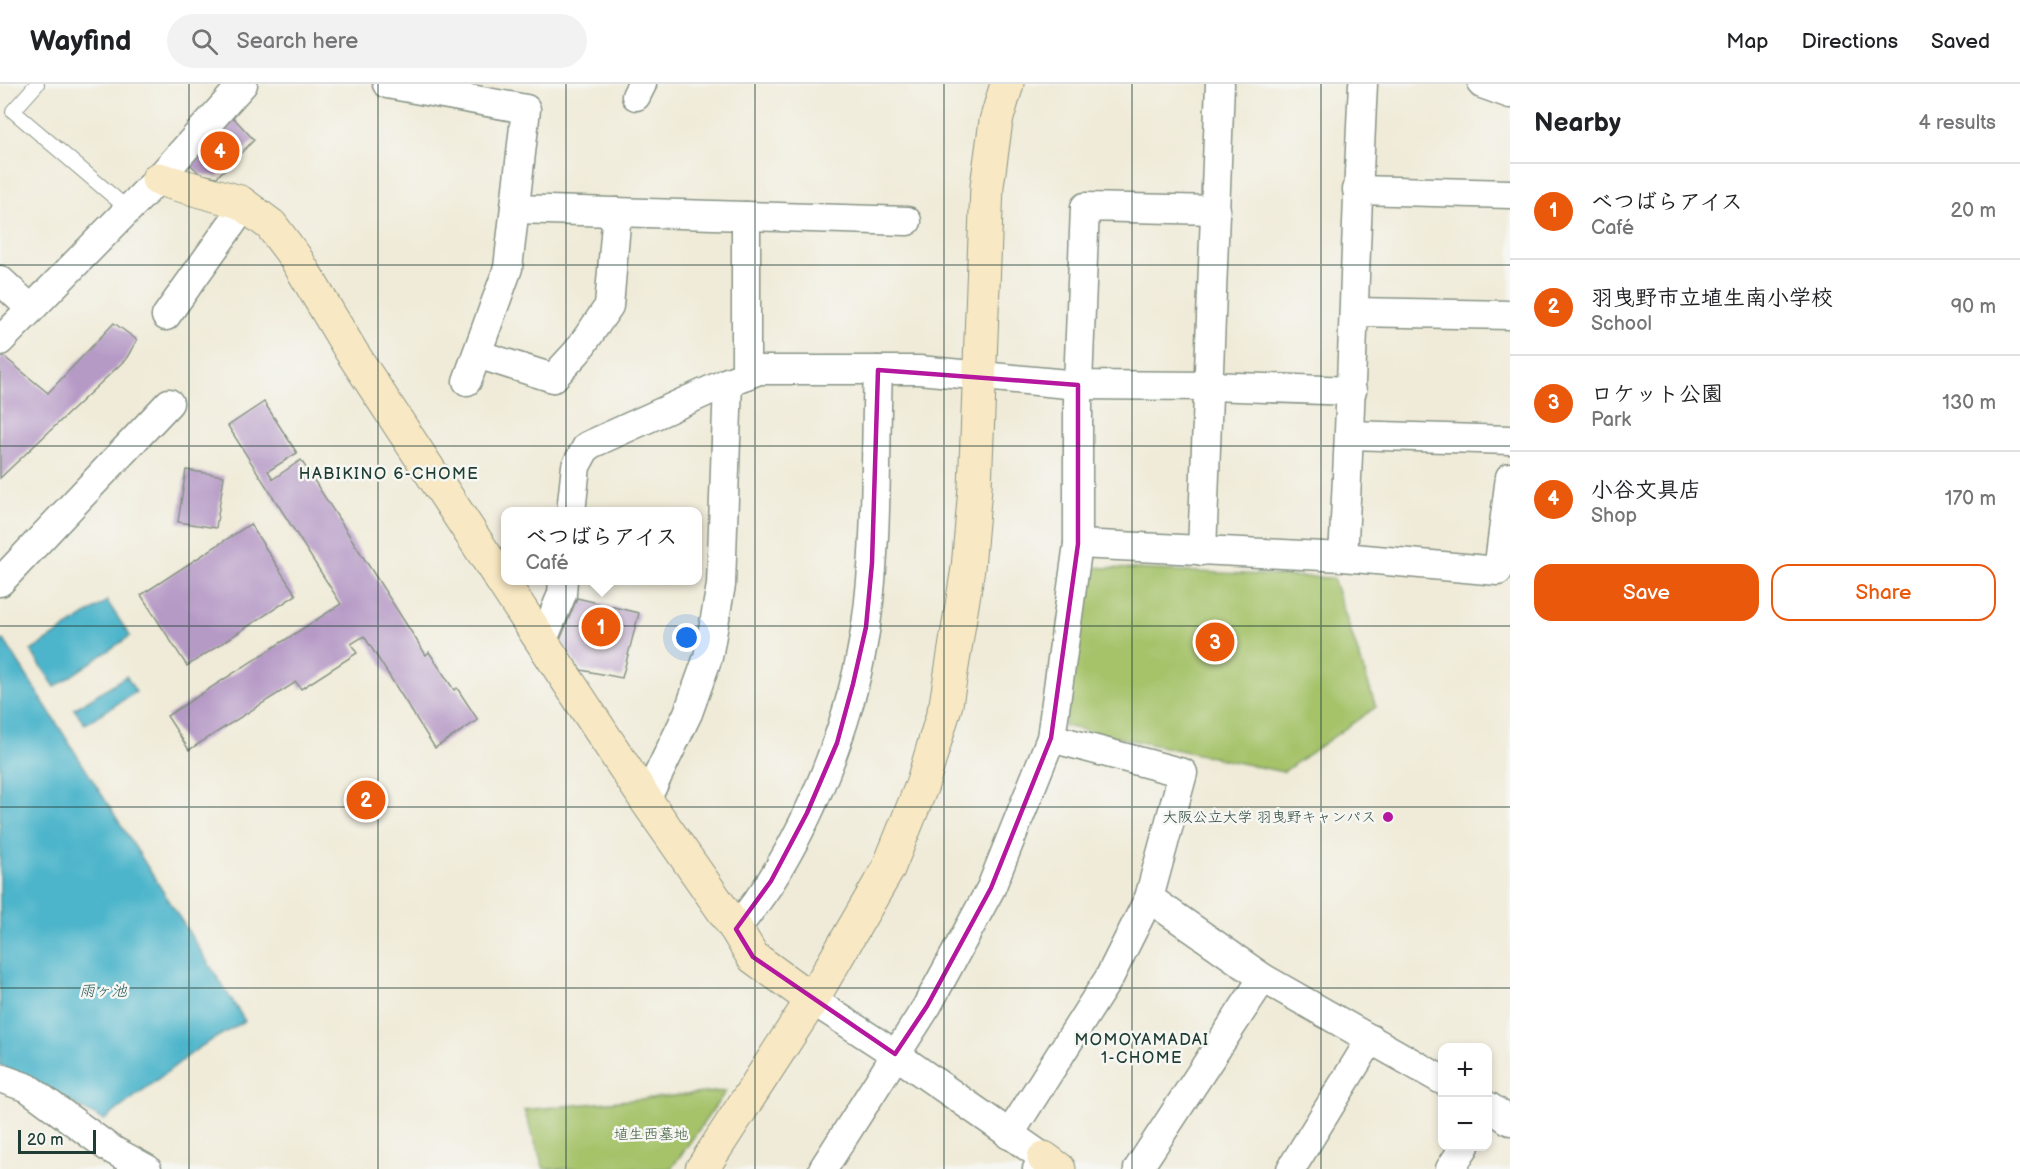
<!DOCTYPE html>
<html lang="en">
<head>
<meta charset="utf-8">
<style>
	:root { --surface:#fff; --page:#f2f2f2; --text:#202124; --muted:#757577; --line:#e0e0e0; --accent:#ea580c }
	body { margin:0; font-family:"Balsamiq Sans","Klee One",sans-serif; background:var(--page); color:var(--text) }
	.controls { position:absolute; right:18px; bottom:18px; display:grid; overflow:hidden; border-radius:12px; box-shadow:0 3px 9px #0003 }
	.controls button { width:54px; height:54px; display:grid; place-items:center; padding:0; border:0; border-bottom:2px solid var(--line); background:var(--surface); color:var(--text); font:30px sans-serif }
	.scale { position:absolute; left:18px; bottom:15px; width:78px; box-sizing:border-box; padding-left:6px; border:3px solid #1f3d34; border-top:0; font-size:16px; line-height:21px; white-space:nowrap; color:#1f3d34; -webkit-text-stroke:4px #f6f6f2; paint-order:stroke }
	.you { position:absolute; left:687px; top:554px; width:21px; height:21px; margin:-15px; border:4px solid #fff; border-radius:50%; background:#1a73e8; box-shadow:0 0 0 9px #1a73e833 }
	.badge { display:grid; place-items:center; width:39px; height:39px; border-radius:50%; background:var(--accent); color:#fff; font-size:20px; font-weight:700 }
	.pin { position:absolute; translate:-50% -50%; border:3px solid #fff; box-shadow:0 2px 6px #0006 }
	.popup { position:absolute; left:501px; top:423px; width:201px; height:78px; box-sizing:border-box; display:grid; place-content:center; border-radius:12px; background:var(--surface); filter:drop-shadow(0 2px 4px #0005); font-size:20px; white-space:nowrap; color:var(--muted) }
	.popup b { font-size:22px; color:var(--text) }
	.popup::after { content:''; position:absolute; left:50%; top:100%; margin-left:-12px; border:12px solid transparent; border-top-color:var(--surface) }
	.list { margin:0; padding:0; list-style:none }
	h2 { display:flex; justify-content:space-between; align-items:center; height:78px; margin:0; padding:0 24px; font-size:26px }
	h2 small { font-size:20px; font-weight:400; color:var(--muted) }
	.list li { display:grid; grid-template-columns:39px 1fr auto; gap:18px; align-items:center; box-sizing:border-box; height:96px; padding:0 24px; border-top:2px solid var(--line) }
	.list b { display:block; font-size:22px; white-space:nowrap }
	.list p { margin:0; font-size:20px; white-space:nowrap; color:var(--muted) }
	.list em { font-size:20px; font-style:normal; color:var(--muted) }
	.actions { display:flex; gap:12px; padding:18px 24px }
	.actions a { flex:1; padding:14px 0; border:2px solid var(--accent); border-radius:18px; text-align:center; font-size:21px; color:var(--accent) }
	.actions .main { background:var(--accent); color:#fff }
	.icon { flex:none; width:33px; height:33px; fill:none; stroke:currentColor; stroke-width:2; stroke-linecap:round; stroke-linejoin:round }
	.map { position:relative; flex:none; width:1510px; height:1085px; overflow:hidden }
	header { display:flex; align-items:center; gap:36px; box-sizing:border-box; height:84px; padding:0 30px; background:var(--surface); border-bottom:2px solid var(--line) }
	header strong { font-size:28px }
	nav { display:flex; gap:33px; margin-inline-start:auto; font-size:21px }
	.search { width:420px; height:54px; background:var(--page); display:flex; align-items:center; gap:15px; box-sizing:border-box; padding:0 21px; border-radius:33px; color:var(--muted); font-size:22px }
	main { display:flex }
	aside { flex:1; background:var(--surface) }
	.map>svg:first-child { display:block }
	.green { fill:#a6c36a; stroke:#62804f; stroke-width:1.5 }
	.water { fill:#4db5cb; stroke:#367980; stroke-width:1.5 }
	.building { fill:#b69ac6 }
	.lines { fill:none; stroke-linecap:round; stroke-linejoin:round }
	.lane-casing { stroke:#889486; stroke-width:16 }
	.street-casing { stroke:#889486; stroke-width:31 }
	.secondary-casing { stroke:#889486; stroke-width:35 }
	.lane { stroke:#fff; stroke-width:14 }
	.street { stroke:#fff; stroke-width:28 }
	.secondary { stroke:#f8e8c3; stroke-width:33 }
	.marked { fill:none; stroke:#b5179e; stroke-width:4.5; stroke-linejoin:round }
	.grid { fill:none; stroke:#1f3d34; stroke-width:1.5; stroke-opacity:0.55 }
	.poi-dot { fill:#b5179e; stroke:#f6f6f2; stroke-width:2 }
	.labels { text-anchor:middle; stroke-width:5; stroke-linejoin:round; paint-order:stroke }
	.poi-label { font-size:15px; fill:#1f3d34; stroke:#f6f6f2; text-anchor:end }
	.park-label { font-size:15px; fill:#415e42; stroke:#f6f6f2 }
	.neighbourhood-label { font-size:16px; letter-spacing:1.5px; fill:#1f3d34; stroke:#f6f6f2 }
	.water-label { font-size:16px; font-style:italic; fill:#2a5b5a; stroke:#f6f6f2 }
</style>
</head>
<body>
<header>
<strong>Wayfind</strong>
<div class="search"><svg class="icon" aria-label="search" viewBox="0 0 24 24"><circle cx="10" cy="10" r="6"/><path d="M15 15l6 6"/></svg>Search here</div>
<nav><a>Map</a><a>Directions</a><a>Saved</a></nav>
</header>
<main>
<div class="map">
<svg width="1510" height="1085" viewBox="0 0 1510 1085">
	<rect width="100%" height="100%" fill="#f6f6f2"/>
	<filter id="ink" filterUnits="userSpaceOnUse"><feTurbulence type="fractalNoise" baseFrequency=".0167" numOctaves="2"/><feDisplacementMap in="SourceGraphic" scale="12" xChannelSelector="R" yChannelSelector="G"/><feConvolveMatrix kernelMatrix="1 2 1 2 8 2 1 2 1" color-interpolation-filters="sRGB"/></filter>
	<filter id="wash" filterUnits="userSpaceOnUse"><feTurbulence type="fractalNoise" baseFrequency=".008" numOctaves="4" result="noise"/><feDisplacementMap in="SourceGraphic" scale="24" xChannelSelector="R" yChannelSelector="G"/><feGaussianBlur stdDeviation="1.35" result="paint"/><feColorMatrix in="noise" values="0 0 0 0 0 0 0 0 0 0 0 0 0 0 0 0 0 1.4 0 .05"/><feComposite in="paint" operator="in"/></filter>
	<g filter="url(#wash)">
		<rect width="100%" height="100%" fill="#f0ebd8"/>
		<g class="green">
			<polygon points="1088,483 1333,494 1376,623 1283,688 1064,642"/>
			<polygon points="726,1007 671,1085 544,1085 524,1026"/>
		</g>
		<g class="water">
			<polygon points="107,517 130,552 55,603 31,567"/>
			<polygon points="4,556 245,937 200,963 104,1036 0,981 0,558"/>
			<polygon points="126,592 136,608 85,640 74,625"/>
		</g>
		<g id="blocks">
			<g class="building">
				<polygon points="230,30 254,56 217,93 200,90 187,77"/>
				<polygon points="114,239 137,256 126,275 0,394 0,273 2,271 48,309"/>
				<polygon points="264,318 297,369 268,387 273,395 301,376 426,571 429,568 454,606 457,604 478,636 435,664 364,552 351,560 357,569 301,605 296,598 189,666 167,632 341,520 228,342"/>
				<polygon points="186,386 224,392 216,444 178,438"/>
				<polygon points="250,440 296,511 187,582 141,511"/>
				<polygon points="577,514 639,529 622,594 581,586 560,556"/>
			</g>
		</g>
	</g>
	<g filter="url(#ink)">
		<use href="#blocks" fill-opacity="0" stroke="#889486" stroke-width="1.5"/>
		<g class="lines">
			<defs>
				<polyline id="lane" points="37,0 13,27 128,125"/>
				<g id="street">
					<polyline points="387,0 526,25 508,184 467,297"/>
					<polyline points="1482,0 1510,10"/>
					<polyline points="636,12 642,0"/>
					<polyline points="1357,106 1510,110"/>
					<polyline points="515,125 907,137"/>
					<polyline points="0,196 31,225"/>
					<polyline points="1354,228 1510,231"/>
					<polyline points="166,232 245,121"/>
					<polyline points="0,257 158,95 243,0"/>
					<polyline points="477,270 553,294 577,268 609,222 617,128"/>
					<polyline points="746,291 746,132"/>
					<polyline points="1350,351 1510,356"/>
					<polyline points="571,428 576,382 587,362 728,298 759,286 919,286 1078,301 1210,302 1352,307"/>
					<path d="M1078,460L1343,473C1352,315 1355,158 1363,0"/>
					<polyline points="1202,467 1220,0"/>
					<polyline points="1343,473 1498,487 1510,393"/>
					<polyline points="0,498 169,319"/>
					<polyline points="543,556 562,510 563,496"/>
					<polyline points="646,716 688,629 708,573 721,501 728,298"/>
					<polyline points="1149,814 1263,894 1442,996"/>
					<path d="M736,845C748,829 761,813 771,797C817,724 854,626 866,541C878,458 875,370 878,286"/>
					<polyline points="812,916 895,970 1044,1074 1037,1085"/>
					<polyline points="0,994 28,1004 109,1064 147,1085"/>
					<polyline points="1488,1022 1510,1037"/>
					<polyline points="1009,1051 1109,894 1149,814 1183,689 1051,654"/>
					<polyline points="823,1085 927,922 991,804 1051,654 1078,460 1078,301 1085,123 1216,126"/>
					<polyline points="1138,1085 1263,894"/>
					<polyline points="1291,1085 1371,955"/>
					<polyline points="1450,1085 1465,1062"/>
				</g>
				<g id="secondary">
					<polyline points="158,95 240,118 271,141 295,173 351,267 646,716 736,845 753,873 812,916"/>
					<polyline points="1044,1074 1059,1085"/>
					<polyline points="702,1085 812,916 888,785 922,701 946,620 968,484 975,404 987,102 996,37 1007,0"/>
				</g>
			</defs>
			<use href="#lane" class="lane-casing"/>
			<use href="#street" class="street-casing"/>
			<use href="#secondary" class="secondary-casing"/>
			<use href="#lane" class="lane"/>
			<use href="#street" class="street"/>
			<use href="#secondary" class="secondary"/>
		</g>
	</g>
	<path class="marked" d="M878,286L1078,301V460L1051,654L991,804L927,922L895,970L753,873L736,845L771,797L807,729L837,659L853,600L866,543L872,479Z"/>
	<path class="grid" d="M189,0V1085M378,0V1085M566,0V1085M755,0V1085M944,0V1085M1132,0V1085M1321,0V1085M0,181H1510M0,362H1510M0,542H1510M0,723H1510M0,904H1510"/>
	<circle class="poi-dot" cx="1388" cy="733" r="6"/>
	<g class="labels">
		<g class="poi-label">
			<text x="1376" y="738">大阪公立大学 羽曳野キャンパス</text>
		</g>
		<g class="park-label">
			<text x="651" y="1055">埴生西墓地</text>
		</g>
		<g class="neighbourhood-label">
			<text x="389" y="395">HABIKINO 6-CHOME</text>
			<text x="1142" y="961">MOMOYAMADAI<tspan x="1142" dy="18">1-CHOME</tspan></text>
		</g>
		<g class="water-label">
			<text x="103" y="912">雨ヶ池</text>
		</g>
	</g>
</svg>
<div class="controls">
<button>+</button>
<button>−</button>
</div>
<div class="scale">20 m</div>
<div class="you"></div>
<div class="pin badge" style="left:601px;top:543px">1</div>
<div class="popup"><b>べつばらアイス</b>Café</div>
<div class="pin badge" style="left:366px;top:716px">2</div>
<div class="pin badge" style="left:1215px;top:558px">3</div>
<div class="pin badge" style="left:220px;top:67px">4</div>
</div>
<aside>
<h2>Nearby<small>4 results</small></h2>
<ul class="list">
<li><span class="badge">1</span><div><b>べつばらアイス</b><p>Café</p></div><em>20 m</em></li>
<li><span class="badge">2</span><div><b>羽曳野市立埴生南小学校</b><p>School</p></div><em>90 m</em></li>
<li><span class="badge">3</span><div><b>ロケット公園</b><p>Park</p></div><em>130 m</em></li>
<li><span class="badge">4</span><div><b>小谷文具店</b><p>Shop</p></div><em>170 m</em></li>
</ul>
<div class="actions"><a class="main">Save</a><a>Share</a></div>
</aside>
</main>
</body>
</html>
